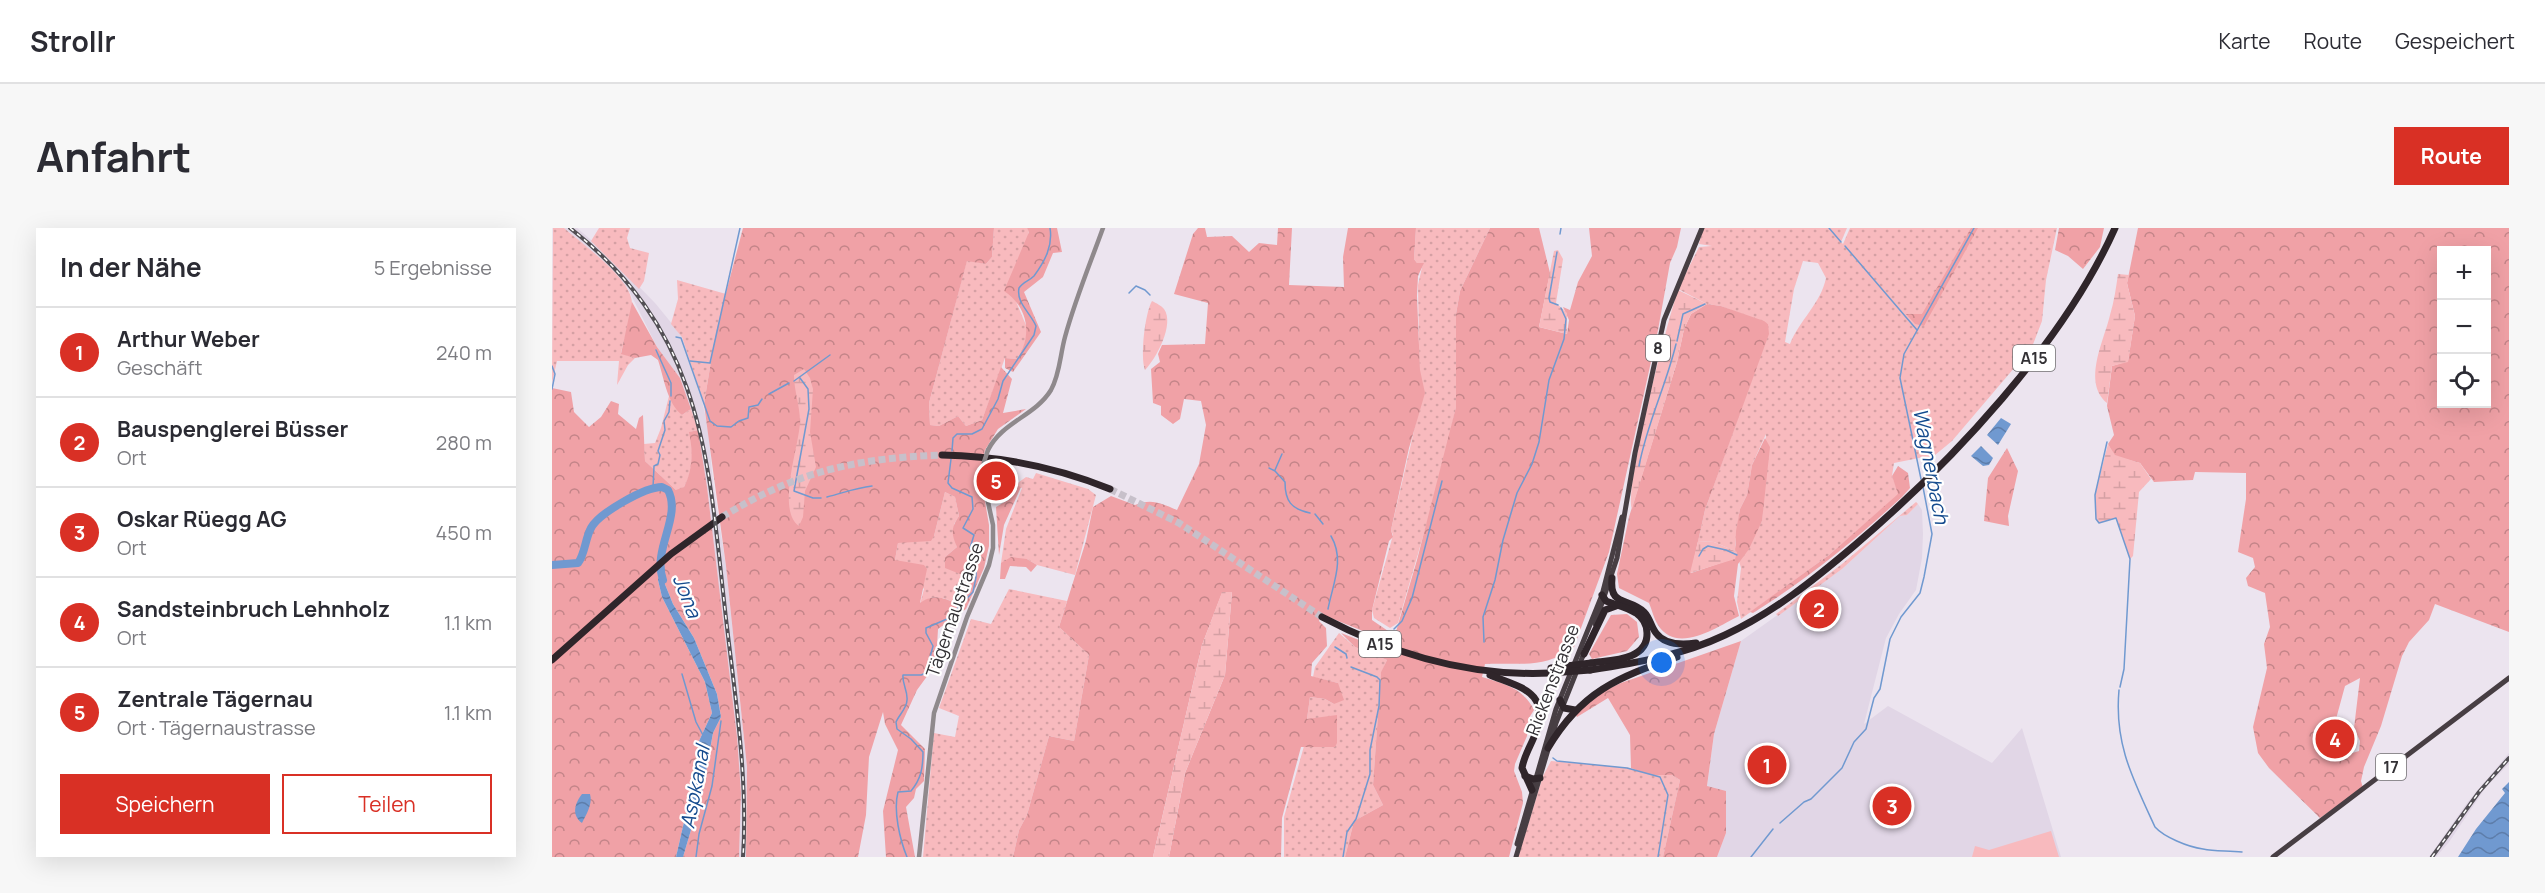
<!DOCTYPE html>
<html lang="de">
<head>
<meta charset="utf-8">
<style>
	:root { --surface:#fff; --page:#f7f7f7; --text:#2b2b33; --muted:#7c7c81; --line:#e1e1e2; --accent:#d93025 }
	body { margin:0; font-family:Manrope,sans-serif; background:var(--page); color:var(--text) }
	.controls { position:absolute; right:18px; top:18px; display:grid; overflow:hidden; border-radius:0px; box-shadow:0 6px 24px #0002 }
	.controls button { width:54px; height:54px; display:grid; place-items:center; padding:0; border:0; border-bottom:2px solid var(--line); background:var(--surface); color:var(--text); font:30px sans-serif }
	.you { position:absolute; left:1110px; top:435px; width:21px; height:21px; margin:-15px; border:4px solid #fff; border-radius:50%; background:#1a73e8; box-shadow:0 0 0 9px #1a73e833 }
	.badge { display:grid; place-items:center; width:39px; height:39px; border-radius:50%; background:var(--accent); color:#fff; font-size:20px; font-weight:700 }
	.pin { position:absolute; translate:-50% -50%; border:3px solid #fff; box-shadow:0 2px 6px #0006 }
	.list { margin:0; padding:0; list-style:none }
	h2 { display:flex; justify-content:space-between; align-items:center; height:78px; margin:0; padding:0 24px; font-size:26px }
	h2 small { font-size:20px; font-weight:400; color:var(--muted) }
	.list li { display:grid; grid-template-columns:39px 1fr auto; gap:18px; align-items:center; box-sizing:border-box; height:90px; padding:0 24px; border-top:2px solid var(--line) }
	.list b { display:block; font-size:22px; white-space:nowrap }
	.list p { margin:0; font-size:20px; white-space:nowrap; color:var(--muted) }
	.list em { font-size:20px; font-style:normal; color:var(--muted) }
	.actions { display:flex; gap:12px; padding:18px 24px }
	.actions a { flex:1; padding:14px 0; border:2px solid var(--accent); border-radius:0px; text-align:center; font-size:21px; color:var(--accent) }
	.actions .main { background:var(--accent); color:#fff }
	.icon { flex:none; width:33px; height:33px; fill:none; stroke:currentColor; stroke-width:2; stroke-linecap:round; stroke-linejoin:round }
	.map { position:relative; flex:none; width:1957px; height:629px; overflow:hidden; border-radius:0px }
	header { display:flex; align-items:center; gap:36px; box-sizing:border-box; height:84px; padding:0 30px; background:var(--surface); border-bottom:2px solid var(--line) }
	header strong { font-size:28px }
	nav { display:flex; gap:33px; margin-inline-start:auto; font-size:21px }
	.intro { display:flex; align-items:center; justify-content:space-between; box-sizing:border-box; height:144px; padding:0 36px }
	h1 { margin:0; font-size:42px }
	.button { padding:15px 27px; border-radius:0px; background:var(--accent); color:#fff; font-size:21px; font-weight:700 }
	main { display:flex; gap:36px; padding:0 36px }
	aside { flex:1; background:var(--surface); border-radius:0px; box-shadow:0 6px 24px #0002 }
	.map>svg:first-child { display:block }
	.built { fill:#e1d6e6 }
	.grass { fill:url(#grass-dots); fill-rule:evenodd }
	.forest { fill:url(#forest-crowns); fill-rule:evenodd }
	.wetland { fill:url(#wetland-marsh) }
	.green { fill:#f8babe }
	.water { fill:url(#water-waves) }
	.lines { fill:none; stroke-linecap:round; stroke-linejoin:round }
	.stream { stroke:#7099d0; stroke-width:1.5 }
	.river { stroke:#7099d0; stroke-width:8 }
	.highway-tunnel { stroke:#c7c0ca; stroke-width:7; stroke-dasharray:7 3.5; stroke-linecap:butt }
	.minor { stroke:#8f898c; stroke-width:4.5 }
	.major { stroke:#473e43; stroke-width:5 }
	.highway { stroke:#2f252a; stroke-width:7 }
	.rail-casing { stroke:#524f54; stroke-width:4 }
	.rail { stroke:#fff; stroke-width:1.5; stroke-dasharray:4.5; stroke-linecap:butt }
	.minor-bridge { stroke:#8f898c; stroke-width:4.5 }
	.highway-bridge { stroke:#2f252a; stroke-width:7 }
	.labels { text-anchor:middle; stroke-width:4.5; stroke-linejoin:round; paint-order:stroke }
	.shield { fill:#fff; stroke:#706f72; stroke-width:1.5 }
	.shield-label { font-size:16px; font-weight:bold; fill:#333135 }
	.street-label { font-size:18px; fill:#333135; stroke:#fff }
	.water-label { font-size:20px; font-style:italic; fill:#154b8e; stroke:#fff }
</style>
</head>
<body>
<header>
<strong>Strollr</strong>
<nav><a>Karte</a><a>Route</a><a>Gespeichert</a></nav>
</header>
<div class="intro"><h1>Anfahrt</h1><a class="button">Route</a></div>
<main>
<aside>
<h2>In der Nähe<small>5 Ergebnisse</small></h2>
<ul class="list">
<li><span class="badge">1</span><div><b>Arthur Weber</b><p>Geschäft</p></div><em>240 m</em></li>
<li><span class="badge">2</span><div><b>Bauspenglerei Büsser</b><p>Ort</p></div><em>280 m</em></li>
<li><span class="badge">3</span><div><b>Oskar Rüegg AG</b><p>Ort</p></div><em>450 m</em></li>
<li><span class="badge">4</span><div><b>Sandsteinbruch Lehnholz</b><p>Ort</p></div><em>1.1 km</em></li>
<li><span class="badge">5</span><div><b>Zentrale Tägernau</b><p>Ort · Tägernaustrasse</p></div><em>1.1 km</em></li>
</ul>
<div class="actions"><a class="main">Speichern</a><a>Teilen</a></div>
</aside>
<div class="map">
<svg width="1957" height="629" viewBox="0 0 1957 629">
	<defs>
		<pattern id="grass-dots" width="8" height="8" patternUnits="userSpaceOnUse" patternTransform="scale(1.5)"><rect width="8" height="8" fill="#f8babe"/><path d="M2 2h.1M6 6h.1" fill="none" stroke="#d5a0a4" stroke-width="1.8" stroke-linecap="round"/></pattern>
		<pattern id="forest-crowns" width="20" height="18" patternUnits="userSpaceOnUse" patternTransform="scale(1.5)"><rect width="20" height="18" fill="#f0a1a6"/><path d="M2 6a3 3 0 1 1 6 0M12 15a3 3 0 1 1 6 0" fill="none" stroke="#c38488"/></pattern>
		<pattern id="wetland-marsh" width="20" height="14" patternUnits="userSpaceOnUse" patternTransform="scale(1.5)"><rect width="20" height="14" fill="#f8babe"/><path d="M1 5h8M5 5V1M11 12h8M15 12V8" fill="none" stroke="#d5a0a4"/></pattern>
		<pattern id="water-waves" width="16" height="10" patternUnits="userSpaceOnUse" patternTransform="scale(1.5)"><rect width="16" height="10" fill="#7099d0"/><path d="M0 5q4-4 8 0t8 0" fill="none" stroke="#5d7daa"/></pattern>
	</defs>
	<rect width="100%" height="100%" fill="#ece4ef"/>
	<g class="built">
		<polygon points="12,0 25,0 52,23 103,75 130,108 148,163 156,201 161,255 174,338 195,539 194,629 187,629 189,565 155,259 143,193 128,150 105,119 76,61 53,34"/>
		<polygon points="1366,276 1370,282 1371,306 1370,330 1364,362 1347,386 1334,410 1312,496 1336,478 1440,535 1470,500 1509,629 1165,629 1174,605 1155,559 1162,506 1189,413 1290,341 1348,288 1355,287"/>
		<polygon points="1957,525 1957,536 1934,559 1897,614 1884,629 1877,629 1915,575"/>
	</g>
	<g class="grass">
		<path d="M1,0H12C29,15 80,51 80,75C80,89 72,111 69,125L83,130L76,137L65,157L67,133H5L0,155Z"/>
		<polygon points="47,0 78,0 75,10 78,20 97,25 92,53 87,61 39,13"/>
		<polygon points="442,0 475,0 477,3 463,71 476,102 471,122 465,131 453,130 430,192 414,198 406,188 387,198 378,197 377,175 415,32 434,36 440,29"/>
		<polygon points="864,0 938,0 908,63 904,86 904,179 889,246 846,395 838,400 822,390 820,382 841,307 839,302 868,177 866,57 871,35 865,35 862,31"/>
		<path d="M1151,0H1295L1289,14L1291,16L1298,0H1505L1494,52L1490,93L1480,119L1400,213L1377,232L1372,229L1342,235L1340,248L1347,266L1277,327L1189,391L1185,374L1189,340L1187,333L1210,293L1214,206L1200,237L1195,267L1188,281L1183,317L1185,324L1162,314L1146,313L1153,282L1216,106V96L1169,78L1155,76L1126,61L1147,19L1160,18L1147,16ZM1251,33L1266,35L1274,50C1269,75 1247,93 1238,116L1233,114L1242,61Z"/>
		<polygon points="125,52 174,66 164,103 152,176 130,109 119,96 126,71"/>
		<path d="M117,168L130,187L139,181L146,202L138,204C141,224 142,245 130,262H124L93,233L92,216L103,215L109,200Z"/>
		<polygon points="484,245 536,261 544,267 523,347 485,337 475,331 449,335 454,301 470,260 463,257 474,249 481,251"/>
		<path d="M393,264L403,269L407,288L402,296L405,319L393,329C402,341 413,347 418,361L402,374C387,369 381,366 368,376L372,361L343,332L346,315L382,308Z"/>
		<polygon points="1364,274 1366,276 1355,287 1348,288 1290,341 1226,388 1224,386 1290,336"/>
		<polygon points="457,361 515,373 507,399 537,427 522,513 497,508 475,587 467,602 461,629 371,629 382,505 403,509 407,488 387,480 419,391 439,396"/>
		<polygon points="787,405 803,419 835,432 829,445 821,557 831,577 802,593 793,629 732,629 732,589 752,518 783,519 755,491 758,469 773,471 782,476 786,455 761,449 763,439"/>
		<polygon points="999,533 1079,540 1098,547 1120,547 1128,552 1111,629 966,629 991,548"/>
	</g>
	<g class="forest">
		<path d="M191,0H442L440,29L434,36L415,33L377,175L378,197L387,198L406,188L414,198L430,192L449,139L460,151L451,185L474,181L446,201L433,222L428,244L437,297V318L432,340L414,381L386,401L384,436L365,462L349,497L373,521L372,553L364,561L362,570L354,579L363,629H334L331,583L346,522L333,496L331,484L317,529L314,587L306,629H194L195,539L174,338L152,176L164,103ZM393,264L403,269L407,288C399,300 399,306 405,319L393,329V340L413,348L418,361L402,374C388,369 381,366 368,375L375,341L372,337L343,332L346,315L379,313L382,308Z"/>
		<path d="M475,0H505L510,24L501,25L491,49L472,64L489,104L461,144L453,140V130L465,131C481,107 476,79 452,63L477,4Z"/>
		<path d="M646,0H653L655,9L680,8L697,24L707,15L725,17L726,0H740L737,57L792,59L791,29L796,0H864L862,31L865,35H872L866,48L865,68L868,142L873,165L857,220L839,302L841,309L837,313L820,382V392L839,405L838,414L769,386L767,393L774,400L775,418L760,435L759,448L786,455L792,472L782,476L773,471L758,469L755,491L785,487V515L783,519H749L730,590L729,629H617L633,545L673,447L680,364L670,365L650,417L601,629H461L467,602L475,587L497,508L522,513L537,427L507,399L534,313L541,279L559,268L583,277C599,270 609,275 625,282L647,236L654,197L649,173L632,171L628,191L621,196L609,187V178L601,175L599,141L608,134L606,126L610,117L653,116L656,75L622,66L641,6Z"/>
		<path d="M938,0H987L998,45L987,99L1015,106L1017,92L1011,79L1018,82L1026,54L1040,28L1037,0H1129L1125,19L1118,35L1106,102L1057,324L1022,419C991,442 967,434 933,436L930,449C953,456 971,460 982,482L977,490L975,508L963,536L962,543L970,564L971,575L957,629H793L802,593L831,577L821,557L829,444L835,432L803,419L789,405L838,424L865,332L904,179V86L908,63Z"/>
		<polygon points="1419,0 1426,0 1372,98 1363,96 1354,86 1370,86"/>
		<polygon points="1507,0 1552,0 1548,19 1531,41 1516,28 1503,22"/>
		<path d="M1586,0H1957V404L1883,376L1877,392L1857,414L1850,428L1829,498L1812,539L1809,553L1811,560L1768,590L1717,540L1706,525L1701,499L1715,440L1712,416L1718,399L1713,365L1696,358L1694,350L1703,339L1701,330L1686,324L1694,271V245L1643,244L1641,252L1602,254L1588,235L1562,228L1556,216L1562,207L1555,178L1560,138L1576,133L1583,88L1575,55ZM1890,22H1934V176H1890ZM1808,450L1802,500L1808,513L1807,523L1777,532L1778,513L1793,458Z"/>
		<path d="M80,74L105,119L128,150L139,181L130,187C115,175 112,150 106,132L99,127L83,130L69,126Z"/>
		<path d="M1155,76L1169,78L1212,93L1216,96L1217,106L1153,282L1139,345L1183,330L1184,303L1188,281L1195,267L1200,237L1213,210L1218,219L1210,293L1197,321L1186,336L1182,368L1187,388C1165,399 1125,427 1106,397C1102,391 1100,382 1097,375L1067,360L1065,346L1077,289L1125,134L1132,101L1139,86Z"/>
		<path d="M0,160L19,164L22,184L37,199L49,189L59,173L67,176L66,186L84,201L87,190L91,187L93,233L124,262L132,259C141,241 141,223 137,204L146,202L155,259L185,509L189,565L187,629H131L150,565L161,505L169,489L165,466L142,410L121,376L108,344L106,352L110,369L153,454L160,485L147,513L146,533L124,629H0Z"/>
		<polygon points="1455,220 1466,243 1456,288 1457,298 1432,293 1436,250"/>
		<polygon points="437,236 449,241 449,247 439,249 441,260 451,262 451,270 441,273 435,248"/>
		<path d="M1346,238L1356,245L1358,260L1350,269C1303,312 1256,351 1201,385L1198,384L1277,327L1346,266L1340,248Z"/>
		<polygon points="463,257 469,259 452,297 447,327 444,279 456,272"/>
		<polygon points="459,329 475,331 485,337 479,344 474,339 458,338 453,351 448,351 449,335"/>
		<polygon points="1075,386 1085,394 1087,409 1075,423 1040,431 1037,426 1059,387"/>
		<polygon points="1189,413 1162,506 1155,558 1174,563 1174,605 1165,629 1111,629 1128,552 1120,547 1098,547 1079,540 1078,507 1056,470 1025,489 1023,486 1052,463 1069,455"/>
	</g>
	<g class="wetland">
		<polygon points="1006,22 1011,31 1004,75 1015,85 1015,106 987,99 1002,23"/>
		<path d="M1566,46L1577,47L1575,55L1583,88L1576,134L1560,138L1555,175C1530,154 1552,113 1558,87C1562,74 1564,60 1566,46Z"/>
		<path d="M1126,62L1155,76L1139,86L1132,101L1125,134L1080,281C1072,260 1116,91 1126,62Z"/>
		<path d="M600,73C604,75 610,78 612,81C623,96 604,131 593,142C588,128 593,85 600,73Z"/>
		<path d="M252,141L258,150L261,161L258,204L264,239L253,263L251,289L247,298C224,282 247,219 248,194C248,177 242,163 242,147Z"/>
		<polygon points="1556,216 1563,227 1588,235 1599,251 1587,264 1581,328 1578,331 1564,290 1547,295 1544,291 1543,267"/>
		<polygon points="1146,313 1162,314 1185,324 1183,331 1138,345"/>
		<polygon points="670,364 680,364 673,447 633,545 617,629 601,629 650,417"/>
	</g>
	<polygon class="green" points="1499,603 1507,629 1420,629 1423,618 1437,622"/>
	<g class="water">
		<polygon points="1449,190 1459,196 1446,217 1435,207"/>
		<polygon points="1429,218 1441,230 1437,237 1431,238 1419,228"/>
		<polygon points="108,344 121,376 142,410 165,466 169,489 161,505 150,565 131,629 124,629 146,533 147,513 160,485 153,454 110,369 106,352"/>
		<polygon points="1957,554 1957,629 1906,629 1924,601 1953,565 1950,561"/>
		<path d="M30,566H38C41,576 34,587 30,595C19,587 23,575 30,566Z"/>
	</g>
	<g class="lines">
		<g class="stream">
			<polyline points="1277,0 1289,14"/>
			<polyline points="1008,6 1009,0"/>
			<polyline points="1293,18 1365,102"/>
			<polyline points="1005,24 997,70 998,74 1006,77"/>
			<polyline points="577,65 584,58 593,62 598,67"/>
			<polyline points="124,109 129,110 158,193 165,198 179,199 187,193 196,190 197,179 206,177 210,171"/>
			<polyline points="1125,113 1131,86 1153,76"/>
			<polyline points="104,122 119,155 119,168"/>
			<polyline points="138,133 158,135 188,0"/>
			<polyline points="0,138 3,146 0,161"/>
			<polyline points="248,150 256,161 257,181 242,263 261,270 269,270"/>
			<polyline points="242,153 278,127"/>
			<polyline points="217,166 237,155"/>
			<polyline points="1555,214 1543,267 1544,291 1547,295 1564,290 1578,331 1572,441 1568,459"/>
			<path d="M400,223L401,210L405,206H420L430,201L446,171L451,153L482,107L484,98C478,84 464,75 467,60C471,54 477,53 482,48C493,33 501,18 498,0"/>
			<path d="M1087,238C1095,195 1114,158 1124,116"/>
			<path d="M717,240L723,243L733,254C733,273 739,281 758,285"/>
			<polyline points="723,242 730,226"/>
			<polyline points="1369,251 1348,150 1352,126 1422,0"/>
			<polyline points="101,260 102,238 106,236 108,227 106,223 113,202 112,193 117,184 118,173"/>
			<path d="M275,269C291,265 303,260 320,258"/>
			<polyline points="763,286 771,296"/>
			<polyline points="1147,328 1151,321 1156,318 1174,322 1185,327"/>
			<path d="M776,381C781,355 793,332 779,308"/>
			<polyline points="842,401 850,393 860,370 890,253"/>
			<polyline points="932,414 931,389 943,352 951,312 965,265 980,236 987,214 997,152 1012,111 1014,91 1009,80"/>
			<polyline points="783,419 794,426 795,430"/>
			<polyline points="130,446 144,494 152,509"/>
			<path d="M1567,462C1562,516 1581,551 1603,599C1612,609 1636,619 1651,621C1664,624 1677,622 1690,624"/>
			<polyline points="1001,530 1005,533 1075,540 1108,549 1116,567 1106,629"/>
			<polyline points="1228,595 1252,574 1259,571 1290,540 1302,514 1314,501 1322,470 1328,461 1338,411 1349,389 1368,365 1372,349 1380,306 1371,259"/>
			<polyline points="144,629 147,606 160,558 169,493"/>
			<path d="M355,629C348,612 341,583 346,564L359,563C369,551 371,540 371,524L359,511L345,501L344,494C347,487 355,480 355,472C356,463 350,456 351,447H369L374,445L381,418L374,405V400L395,391L421,364L424,349V331L418,320L422,307L411,300L421,281L420,269L400,260L396,255L399,231"/>
			<polyline points="791,629 795,604 804,591 818,546 818,522 827,478 828,452 825,449 799,439"/>
			<polyline points="1199,629 1221,601"/>
		</g>
		<path class="river" d="M0,337L26,335C33,326 33,311 39,300C47,285 93,259 110,259L116,262C130,289 100,321 111,352"/>
		<g class="highway-tunnel">
			<polyline points="558,261 627,295 770,389"/>
			<path d="M170,289C243,244 304,230 390,227"/>
		</g>
		<g class="minor">
			<path d="M436,222C450,194 483,188 499,162C508,146 508,127 513,109C523,72 538,36 551,0"/>
			<polyline points="367,629 382,485 415,389 437,337 441,320 441,297 431,251 432,234"/>
		</g>
		<g class="major">
			<polyline points="1043,396 1065,330 1083,225 1112,92 1150,0"/>
			<polyline points="965,616 1004,481 1050,367 1070,289"/>
			<polyline points="964,629 1004,495 1032,425"/>
			<polyline points="1721,629 1957,450"/>
		</g>
		<g class="highway">
			<path d="M390,227C448,228 504,239 558,261"/>
			<path d="M1060,350C1057,379 1076,369 1092,384C1098,390 1099,399 1104,405C1113,417 1131,417 1144,415"/>
			<path d="M770,389C842,427 917,449 999,445"/>
			<polyline points="1032,426 1053,382 1064,378"/>
			<polyline points="0,432 119,326 170,289"/>
			<path d="M1039,435C1058,432 1096,433 1095,405C1095,397 1091,390 1084,385C1075,379 1064,377 1054,373L1050,367"/>
			<path d="M1038,442C1084,435 1131,427 1173,407C1221,385 1263,351 1303,317C1399,235 1512,115 1563,0"/>
			<path d="M938,447C970,460 1000,464 982,509C978,519 972,528 970,540L980,562"/>
			<polyline points="1008,472 1012,480 1023,482"/>
			<path d="M996,520C1029,464 1066,449 1125,429"/>
			<polyline points="973,548 981,551 988,550"/>
		</g>
		<defs>
			<g id="rail">
				<path d="M18,0C157,109 156,239 175,399C184,475 196,552 191,629"/>
				<polyline points="1880,629 1927,564 1957,530"/>
			</g>
		</defs>
		<use href="#rail" class="rail-casing"/>
		<use href="#rail" class="rail"/>
		<polyline class="minor-bridge" points="432,234 436,222"/>
		<g class="highway-bridge">
			<polyline points="999,440 1039,435"/>
			<polyline points="999,445 1038,442"/>
		</g>
	</g>
	<g class="labels">
		<g class="shield">
			<rect x="1094" y="107" width="24" height="26" rx="4.5"/>
			<rect x="1461" y="117" width="42" height="26" rx="4.5"/>
			<rect x="807" y="403" width="42" height="26" rx="4.5"/>
			<rect x="1824" y="526" width="30" height="26" rx="4.5"/>
		</g>
		<g class="shield-label">
			<text x="1106" y="126">8</text>
			<text x="1482" y="136">A15</text>
			<text x="828" y="422">A15</text>
			<text x="1839" y="545">17</text>
		</g>
		<g class="street-label">
			<text transform="translate(403 382) rotate(-71)" y="6">Tägernaustrasse</text>
			<text transform="translate(1001 452) rotate(-69)" y="6">Rickenstrasse</text>
		</g>
		<g class="water-label">
			<text transform="translate(1379 238) rotate(79)" y="7">Wagnerbach</text>
			<text transform="translate(135 368) rotate(69)" y="7">Jona</text>
			<text transform="translate(143 559) rotate(-79)" y="7">Aspkanal</text>
		</g>
	</g>
</svg>
<div class="controls">
<button>+</button>
<button>−</button>
<button><svg class="icon" aria-label="locate" viewBox="0 0 24 24"><circle cx="12" cy="12" r="6"/><path d="M12 2v4M12 18v4M2 12h4M18 12h4"/></svg></button>
</div>
<div class="you"></div>
<div class="pin badge" style="left:1215px;top:537px">1</div>
<div class="pin badge" style="left:1267px;top:381px">2</div>
<div class="pin badge" style="left:1340px;top:578px">3</div>
<div class="pin badge" style="left:1783px;top:511px">4</div>
<div class="pin badge" style="left:444px;top:253px">5</div>
</div>
</main>
</body>
</html>
